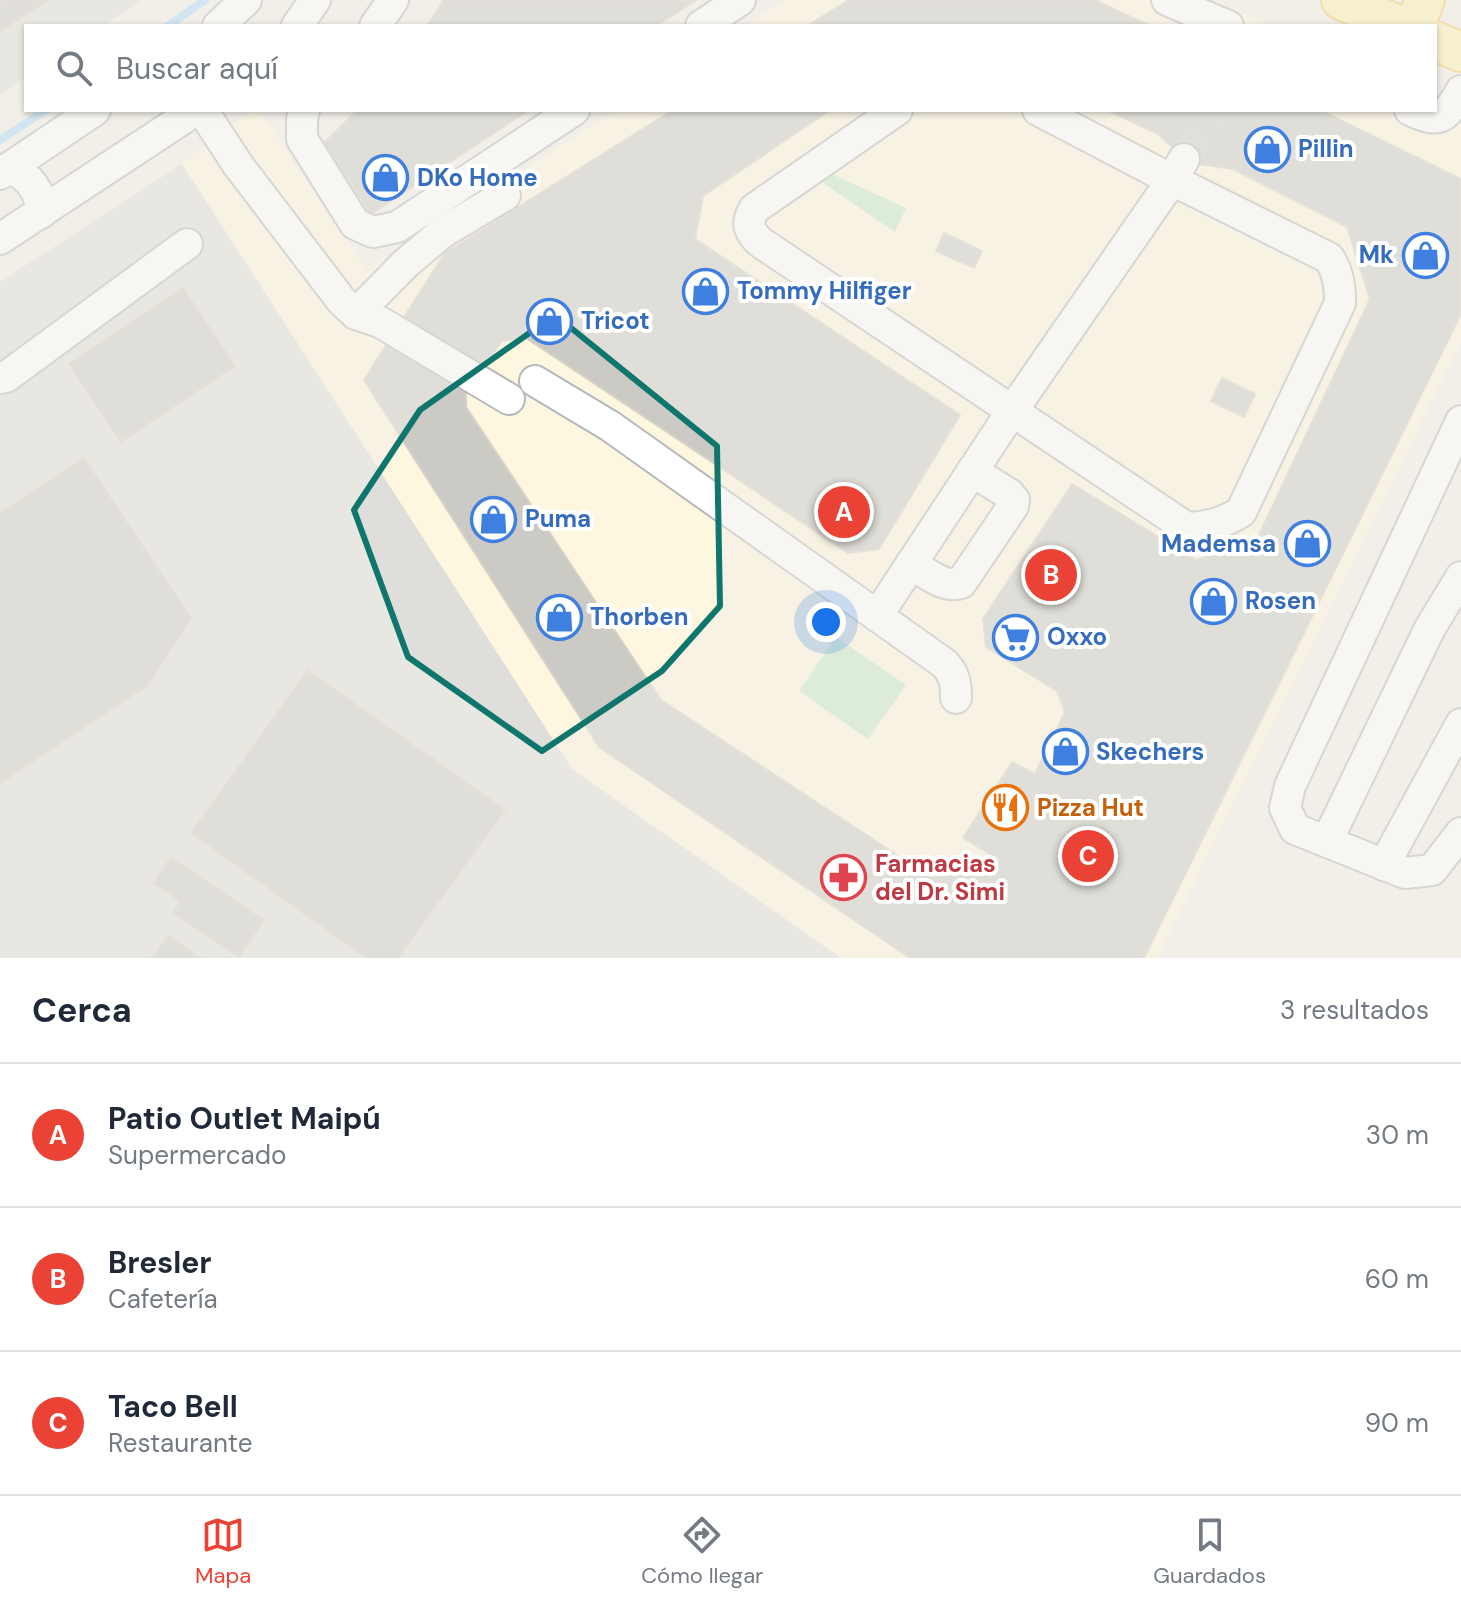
<!DOCTYPE html>
<html lang="es">
<head>
<meta charset="utf-8">
<style>
	:root { --surface:#fff; --page:#f2f2f3; --text:#1f2937; --muted:#747a83; --line:#e0e1e3; --accent:#ea4335 }
	body { margin:0; font-family:"DM Sans",sans-serif; background:var(--page); color:var(--text) }
	.you { position:absolute; left:826px; top:622px; width:28px; height:28px; margin:-20px; border:6px solid #fff; border-radius:50%; background:#1a73e8; box-shadow:0 0 0 12px #1a73e833 }
	.badge { display:grid; place-items:center; width:52px; height:52px; border-radius:50%; background:var(--accent); color:#fff; font-size:26px; font-weight:700 }
	.pin { position:absolute; translate:-50% -50%; border:4px solid #fff; box-shadow:0 2px 8px #0006 }
	.list { margin:0; padding:0; list-style:none }
	h2 { display:flex; justify-content:space-between; align-items:center; height:104px; margin:0; padding:0 32px; font-size:34px }
	h2 small { font-size:26px; font-weight:400; color:var(--muted) }
	.list li { display:grid; grid-template-columns:52px 1fr auto; gap:24px; align-items:center; box-sizing:border-box; height:144px; padding:0 32px; border-top:2px solid var(--line) }
	.list b { display:block; font-size:30px; white-space:nowrap }
	.list p { margin:0; font-size:26px; white-space:nowrap; color:var(--muted) }
	.list em { font-size:26px; font-style:normal; color:var(--muted) }
	.icon { flex:none; width:44px; height:44px; fill:none; stroke:currentColor; stroke-width:2; stroke-linecap:round; stroke-linejoin:round }
	.map { position:relative; flex:none; width:1461px; height:958px; overflow:hidden }
	.search { position:absolute; background:var(--surface); box-shadow:0 2px 6px #0004; left:24px; right:24px; top:24px; height:88px; display:flex; align-items:center; gap:20px; box-sizing:border-box; padding:0 28px; border-radius:0px; color:var(--muted); font-size:30px }
	.sheet { height:536px; background:var(--surface) }
	nav { display:flex; justify-content:space-around; align-items:center; box-sizing:border-box; height:112px; border-top:2px solid var(--line); background:var(--surface); font-size:22px; color:var(--muted) }
	nav a { display:grid; justify-items:center; gap:4px }
	nav .on { color:var(--accent) }
	.map>svg:first-child { display:block }
	.commercial { fill:#fef7e0 }
	.industrial { fill:#e0deda }
	.green { fill:#c5e8c5 }
	.lines { fill:none; stroke-linecap:round; stroke-linejoin:round }
	.stream { stroke:#aadaff; stroke-width:8 }
	.building { fill:#cccac5; stroke:#d6d1c6; stroke-width:2 }
	.minor-tunnel { stroke:#ccccc8; stroke-width:30; stroke-dasharray:30 15; stroke-linecap:butt }
	.minor-casing { stroke:#b5b8bc; stroke-width:34 }
	.major-casing { stroke:#f2c960; stroke-width:42 }
	.minor { stroke:#fff; stroke-width:30 }
	.major { stroke:#fff2af; stroke-width:38 }
	.marked { fill:none; stroke:#0f766e; stroke-width:6; stroke-linejoin:round }
	.labels { text-anchor:middle; stroke-width:8; stroke-linejoin:round; paint-order:stroke }
	.shop-label { font-size:24px; font-weight:bold; fill:#366cbe; stroke:#fff; text-anchor:start }
	.food-label { font-size:24px; font-weight:bold; fill:#c56008; stroke:#fff; text-anchor:start }
	.health-label { font-size:24px; font-weight:bold; fill:#be3a42; stroke:#fff; text-anchor:start }
</style>
</head>
<body>
<div class="map">
<svg width="1461" height="958" viewBox="0 0 1461 958">
	<rect width="100%" height="100%" fill="#f1efe8"/>
	<g class="commercial">
		<polygon points="785,0 1212,0 1270,26 745,26"/>
		<polygon points="1435,99 1461,111 1461,342 1157,958 841,958 572,769 182,164 253,110 259,110 367,272 616,110 1435,110"/>
	</g>
	<g class="industrial">
		<polygon points="0,0 142,0 103,26 26,26 26,78 0,95"/>
		<polygon points="182,164 572,769 841,958 0,958 0,282"/>
	</g>
	<g class="green">
		<polygon points="830,173 906,208 895,232 823,183"/>
		<polygon points="836,637 906,685 868,739 799,691"/>
	</g>
	<g class="lines">
		<g class="stream">
			<polyline points="168,26 205,0"/>
			<polyline points="0,140 46,110"/>
		</g>
	</g>
	<g class="building">
		<polygon points="0,0 49,0 0,31"/>
		<polygon points="444,0 696,0 656,26 427,26"/>
		<polygon points="849,0 1095,0 1150,26 807,26"/>
		<polygon points="357,110 529,110 371,214 324,143"/>
		<polygon points="673,110 830,110 703,196 695,239 960,415 879,549 848,553 526,338 502,341 466,391 466,407 661,700 932,878 996,858 963,838 1012,762 1035,774 1065,712 1057,691 986,647 983,619 1072,484 1196,560 1256,541 1370,299 1347,227 1233,169 1190,163 1158,134 1107,110 1320,110 1461,179 1461,314 1144,958 910,958 599,747 364,380 445,253"/>
		<polygon points="944,233 982,251 974,268 936,251"/>
		<polygon points="183,288 235,366 121,442 69,364"/>
		<polygon points="1222,378 1255,394 1244,417 1211,401"/>
		<polygon points="84,458 191,618 147,686 0,783 0,513"/>
		<polygon points="308,670 505,810 398,958 366,958 191,833"/>
		<polygon points="171,857 264,920 239,957 173,913 180,901 154,883"/>
		<polygon points="169,935 200,958 152,958"/>
	</g>
	<g class="lines">
		<polyline class="minor-tunnel" points="1184,159 1214,110"/>
		<defs>
			<g id="minor">
				<polyline points="1167,0 1228,26"/>
				<polyline points="218,26 246,0"/>
				<polyline points="297,26 315,0"/>
				<polyline points="375,26 393,0"/>
				<polyline points="701,26 740,0"/>
				<polyline points="202,110 238,165 341,300 356,314 380,322 509,399"/>
				<polyline points="304,110 302,119 302,139 355,224 373,232 397,227 574,110"/>
				<path d="M897,110L754,209C746,224 748,230 760,242L1187,528C1208,527 1223,523 1241,512L1340,303C1340,285 1338,272 1329,258L1172,180L1038,110"/>
				<path d="M1410,110C1440,124 1445,119 1461,91"/>
				<path d="M9,168C30,176 41,191 41,213"/>
				<polyline points="0,174 95,110"/>
				<polyline points="0,239 196,110"/>
				<polyline points="356,314 405,264 443,232 505,195"/>
				<polyline points="0,378 6,377 187,244"/>
				<path d="M535,381L610,426L945,664C955,675 956,684 956,698"/>
				<polyline points="1461,421 1290,786 1285,808 1295,829 1405,873 1432,870 1461,833"/>
				<path d="M911,564C926,572 944,589 961,583L1013,506L1014,500L1009,494L972,471"/>
				<polyline points="877,616 1012,411 1172,180 1184,159"/>
				<polyline points="1327,841 1430,628 1461,577"/>
				<polyline points="1384,865 1461,724"/>
			</g>
			<g id="major">
				<polyline points="1341,0 1400,26"/>
				<polyline points="1407,26 1419,15 1425,0"/>
				<polyline points="1435,41 1461,52"/>
			</g>
		</defs>
		<use href="#minor" class="minor-casing"/>
		<use href="#major" class="major-casing"/>
		<use href="#minor" class="minor"/>
		<use href="#major" class="major"/>
	</g>
	<path d="M0 0H1461V958H0ZM555,315L717,446L720,606L662,671L542,751L408,657L354,510L420,410Z" fill="#f1efe8" fill-opacity=".55" fill-rule="evenodd"/>
	<path class="marked" d="M555,315L717,446L720,606L662,671L542,751L408,657L354,510L420,410Z"/>
	<defs>
		<symbol id="shop-ring" viewBox="-11 -11 22 22"><circle r="9.5" fill="#fff" stroke="#3f7fe0" stroke-width="1.5"/><path d="M-5-2.5h2.3a2.7 3.5 0 0 1 5.4 0H5L5.5 6h-11ZM-1.5-2.5h3a1.5 2.3 0 0 0-3 0Z" fill="#3f7fe0"/></symbol>
		<symbol id="supermarket-ring" viewBox="-11 -11 22 22"><circle r="9.5" fill="#fff" stroke="#3f7fe0" stroke-width="1.5"/><path d="M-6-5.5h2.5l.6 2H6L4.5 2H-2.5L-4.4-4H-6ZM-1.5 3.2a1.3 1.3 0 1 0 .1 0ZM3 3.2a1.3 1.3 0 1 0 .1 0Z" fill="#3f7fe0"/></symbol>
		<symbol id="restaurant-ring" viewBox="-11 -11 22 22"><circle r="9.5" fill="#fff" stroke="#e8710a" stroke-width="1.5"/><path d="M-5-6h1v4h1v-4h1v4h1v-4h1v5L-1.5 .5V6h-2V.5L-5-1ZM5-6V6H3V1.5H1.5Q1.5-4 5-6Z" fill="#e8710a"/></symbol>
		<symbol id="pharmacy-ring" viewBox="-11 -11 22 22"><circle r="9.5" fill="#fff" stroke="#e0444e" stroke-width="1.5"/><path d="M-2-6h4v4h4v4h-4v4h-4v-4h-4v-4h4Z" fill="#e0444e"/></symbol>
	</defs>
	<g fill-rule="evenodd">
		<use href="#shop-ring" x="1242" y="124" width="51" height="51"/>
		<use href="#shop-ring" x="360" y="152" width="51" height="51"/>
		<use href="#shop-ring" x="1400" y="230" width="51" height="51"/>
		<use href="#shop-ring" x="680" y="266" width="51" height="51"/>
		<use href="#shop-ring" x="524" y="296" width="51" height="51"/>
		<use href="#shop-ring" x="468" y="494" width="51" height="51"/>
		<use href="#shop-ring" x="1282" y="518" width="51" height="51"/>
		<use href="#shop-ring" x="1188" y="576" width="51" height="51"/>
		<use href="#shop-ring" x="534" y="592" width="51" height="51"/>
		<use href="#supermarket-ring" x="990" y="612" width="51" height="51"/>
		<use href="#shop-ring" x="1040" y="726" width="51" height="51"/>
		<use href="#restaurant-ring" x="980" y="782" width="51" height="51"/>
		<use href="#pharmacy-ring" x="818" y="852" width="51" height="51"/>
	</g>
	<g class="labels">
		<g class="shop-label">
			<text x="1298" y="157">Pillin</text>
			<text x="417" y="186">DKo Home</text>
			<text x="1394" y="263" text-anchor="end">Mk</text>
			<text x="737" y="299">Tommy Hilfiger</text>
			<text x="581" y="329">Tricot</text>
			<text x="525" y="527">Puma</text>
			<text x="1276" y="552" text-anchor="end">Mademsa</text>
			<text x="1245" y="609">Rosen</text>
			<text x="590" y="625">Thorben</text>
			<text x="1047" y="645">Oxxo</text>
			<text x="1096" y="760">Skechers</text>
		</g>
		<g class="food-label">
			<text x="1037" y="816">Pizza Hut</text>
		</g>
		<g class="health-label">
			<text x="875" y="872">Farmacias<tspan x="875" dy="28">del Dr. Simi</tspan></text>
		</g>
	</g>
</svg>
<div class="you"></div>
<div class="pin badge" style="left:844px;top:512px">A</div>
<div class="pin badge" style="left:1051px;top:575px">B</div>
<div class="pin badge" style="left:1088px;top:856px">C</div>
<div class="search"><svg class="icon" aria-label="search" viewBox="0 0 24 24"><circle cx="10" cy="10" r="6"/><path d="M15 15l6 6"/></svg>Buscar aquí</div>
</div>
<section class="sheet">
<h2>Cerca<small>3 resultados</small></h2>
<ul class="list">
<li><span class="badge">A</span><div><b>Patio Outlet Maipú</b><p>Supermercado</p></div><em>30 m</em></li>
<li><span class="badge">B</span><div><b>Bresler</b><p>Cafetería</p></div><em>60 m</em></li>
<li><span class="badge">C</span><div><b>Taco Bell</b><p>Restaurante</p></div><em>90 m</em></li>
</ul>
</section>
<nav>
<a class="on"><svg class="icon" aria-label="map" viewBox="0 0 24 24"><path d="M3 6l6-2 6 2 6-2v14l-6 2-6-2-6 2zM9 4v14M15 6v14"/></svg>Mapa</a>
<a><svg class="icon" aria-label="directions" viewBox="0 0 24 24"><path d="M12 3l9 9-9 9-9-9zM9 14v-3h6M13 9l2 2-2 2"/></svg>Cómo llegar</a>
<a><svg class="icon" aria-label="saved" viewBox="0 0 24 24"><path d="M7 4h10v16l-5-4-5 4z"/></svg>Guardados</a>
</nav>
</body>
</html>
